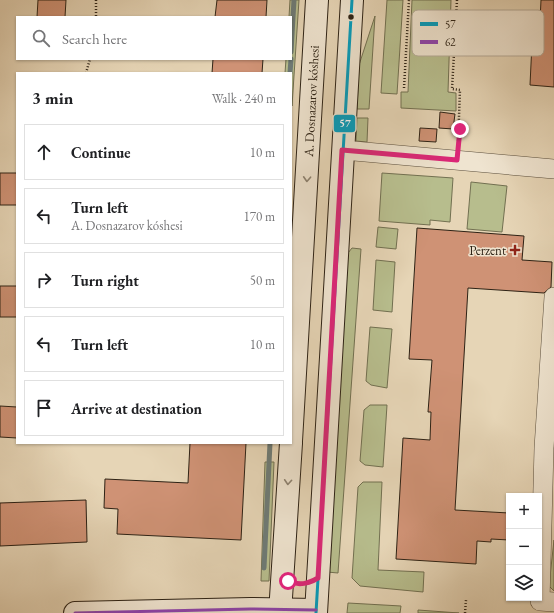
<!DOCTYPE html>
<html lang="en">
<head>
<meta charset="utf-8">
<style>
	:root { --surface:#fff; --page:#f2f2f2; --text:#202124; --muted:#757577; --line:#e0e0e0 }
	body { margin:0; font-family:"EB Garamond",serif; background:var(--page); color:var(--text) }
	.controls { position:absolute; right:12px; bottom:12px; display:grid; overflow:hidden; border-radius:0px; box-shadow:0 1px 3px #0004 }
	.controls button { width:36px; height:36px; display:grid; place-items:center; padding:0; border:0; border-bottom:1px solid var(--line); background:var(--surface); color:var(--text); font:20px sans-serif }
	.stop { position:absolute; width:12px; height:12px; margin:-9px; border:3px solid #db2777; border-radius:50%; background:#fff }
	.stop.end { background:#db2777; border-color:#fff; box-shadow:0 1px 4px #0008 }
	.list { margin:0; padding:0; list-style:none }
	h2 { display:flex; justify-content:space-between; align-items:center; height:52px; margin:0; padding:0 16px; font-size:17px }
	h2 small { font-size:13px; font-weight:400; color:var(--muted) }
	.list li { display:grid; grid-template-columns:26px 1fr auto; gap:12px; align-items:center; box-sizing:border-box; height:56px; margin:0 8px 8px; padding:0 8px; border:1px solid var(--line); border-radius:0px }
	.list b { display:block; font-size:15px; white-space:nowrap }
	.list p { margin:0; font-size:13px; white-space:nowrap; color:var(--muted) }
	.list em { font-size:13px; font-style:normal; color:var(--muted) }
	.icon { flex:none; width:22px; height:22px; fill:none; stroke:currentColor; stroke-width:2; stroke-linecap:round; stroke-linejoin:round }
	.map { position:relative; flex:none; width:554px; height:613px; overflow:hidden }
	.search { position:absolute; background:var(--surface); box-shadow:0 1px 3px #0004; left:16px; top:16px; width:276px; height:44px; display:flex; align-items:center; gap:10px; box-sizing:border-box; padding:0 14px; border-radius:0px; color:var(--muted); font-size:15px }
	.panel { position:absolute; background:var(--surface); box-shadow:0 1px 3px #0004; left:16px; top:72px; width:276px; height:372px; border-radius:0px }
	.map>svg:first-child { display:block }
	.green { fill:#b7bd8d; stroke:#727051 }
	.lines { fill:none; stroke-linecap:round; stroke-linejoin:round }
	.stream { stroke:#6e7b76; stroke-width:5 }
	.building { fill:#cf9275; stroke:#2d2215 }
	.street-casing { stroke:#5b4f3d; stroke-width:20 }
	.secondary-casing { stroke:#2d2215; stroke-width:24 }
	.path { stroke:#2d2215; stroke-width:2.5; stroke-dasharray:1 2; stroke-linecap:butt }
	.street { stroke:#efe4d0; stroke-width:19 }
	.secondary { stroke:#efe4d0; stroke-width:22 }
	.bus-1-casing { stroke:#efe4d0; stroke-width:6 }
	.bus-2-casing { stroke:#efe4d0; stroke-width:6 }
	.bus-1 { stroke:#049cbc; stroke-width:3 }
	.bus-2 { stroke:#8e44ad; stroke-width:3 }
	.oneway { stroke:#8e8372 }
	.route { stroke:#db2777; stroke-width:5 }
	.bus-dot { fill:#2d2215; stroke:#efe4d0; stroke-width:1.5 }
	.poi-dot { fill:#8f2418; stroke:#efe4d0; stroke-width:1.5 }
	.labels { text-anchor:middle; stroke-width:3; stroke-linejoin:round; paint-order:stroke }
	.street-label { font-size:13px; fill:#2d2215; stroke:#efe4d0 }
	.poi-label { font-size:13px; fill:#2d2215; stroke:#efe4d0; text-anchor:end }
	.key { fill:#efe4d0; stroke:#b5aa98; stroke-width:1 }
	.key-label { font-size:11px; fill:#2d2215 }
	.line-badge { stroke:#efe4d0; stroke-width:1.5 }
	.badge-label { font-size:11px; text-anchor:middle; font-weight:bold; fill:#fff }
</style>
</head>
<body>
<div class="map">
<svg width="554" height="613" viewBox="0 0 554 613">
	<rect width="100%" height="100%" fill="#e6d5b6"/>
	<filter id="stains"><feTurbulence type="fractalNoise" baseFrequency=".005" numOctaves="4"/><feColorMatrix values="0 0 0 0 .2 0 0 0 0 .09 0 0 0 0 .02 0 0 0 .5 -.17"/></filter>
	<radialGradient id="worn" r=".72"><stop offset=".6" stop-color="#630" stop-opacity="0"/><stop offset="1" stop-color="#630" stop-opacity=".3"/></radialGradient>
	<g class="green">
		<polygon points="290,0 299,0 292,106 291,73 285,73 286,59 291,59 291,17 289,17"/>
		<polygon points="387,0 403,0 397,94 381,93"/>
		<polygon points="412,0 451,0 448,92 456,93 456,111 401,108 401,92 408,92"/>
		<polygon points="375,16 369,109 357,109 359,65"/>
		<polygon points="357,118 368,118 367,142 356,141"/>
		<polygon points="382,173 453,178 450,222 430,220 430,225 379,221"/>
		<polygon points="471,182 507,186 502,232 467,229"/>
		<polygon points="378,227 398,229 396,249 376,247"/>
		<polygon points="352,248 361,249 338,573 327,572 348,253"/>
		<polygon points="376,260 395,262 392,312 373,310"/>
		<polygon points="370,327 392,329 387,388 371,385 366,381"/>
		<polygon points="370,405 387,405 383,467 365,465 360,461 364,410"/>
		<polygon points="265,462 274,462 269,581 261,581"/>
		<polygon points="363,482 382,482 378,570 424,572 423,592 360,586 352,578 358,487"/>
		<polygon points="554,540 554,591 549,586"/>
		<polygon points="348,603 401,606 400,613 347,613"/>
		<polygon points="418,610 459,613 418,613"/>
	</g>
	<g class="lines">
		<g class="stream">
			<polyline points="291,52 294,0"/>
			<polyline points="290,73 291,59"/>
			<polyline points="264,568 270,443"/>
		</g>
	</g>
	<g class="building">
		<polygon points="38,0 66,0 65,17 37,17"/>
		<polygon points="217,0 267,0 266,17 215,17"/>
		<polygon points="541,0 554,0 554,87 530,85 532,43 539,43"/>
		<polygon points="213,59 263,59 262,73 212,73"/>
		<polygon points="440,112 455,114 453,129 439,128"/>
		<polygon points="420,128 437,129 436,142 419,141"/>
		<rect x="0" y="173" width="17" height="32"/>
		<polygon points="417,228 524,236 522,260 552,262 551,287 544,293 468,288 455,510 509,513 509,540 491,539 491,542 477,541 476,564 396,559 403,438 430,440 431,412 428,412 432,360 409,359"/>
		<rect x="0" y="286" width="17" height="31"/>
		<polygon points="0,406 17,407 17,438 0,437"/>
		<polygon points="190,443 246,443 241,540 117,534 118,509 104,508 105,479 188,483"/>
		<polygon points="86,500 87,542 0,546 0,503"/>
	</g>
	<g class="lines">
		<defs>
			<g id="street">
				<polyline points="343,150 554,169"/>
				<polyline points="554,297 544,448 540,601 554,602"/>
			</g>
			<g id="secondary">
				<polyline points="291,441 317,0"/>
				<polyline points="75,613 250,609 316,610"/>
				<polyline points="280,613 291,443"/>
				<polyline points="316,613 352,0"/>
			</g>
		</defs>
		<use href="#street" class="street-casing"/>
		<use href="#secondary" class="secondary-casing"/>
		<g class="path">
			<polyline points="96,0 96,17"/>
			<polyline points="457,0 452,89 460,90 458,143"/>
			<polyline points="86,73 90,59"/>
			<polyline points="404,88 409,0"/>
			<polyline points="465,613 466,600"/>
		</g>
		<use href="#street" class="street"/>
		<use href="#secondary" class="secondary"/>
		<defs>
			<polyline id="bus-1" points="316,613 352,0"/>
			<polyline id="bus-2" points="75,613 250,609 316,610"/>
		</defs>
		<use href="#bus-1" class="bus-1-casing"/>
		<use href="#bus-2" class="bus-2-casing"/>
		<use href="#bus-1" class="bus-1"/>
		<use href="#bus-2" class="bus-2"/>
	</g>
	<defs><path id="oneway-chevron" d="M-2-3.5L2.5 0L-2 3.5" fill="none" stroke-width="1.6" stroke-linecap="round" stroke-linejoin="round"/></defs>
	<g class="oneway">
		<use href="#oneway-chevron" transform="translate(307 179) rotate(93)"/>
		<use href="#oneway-chevron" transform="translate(288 482) rotate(94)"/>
	</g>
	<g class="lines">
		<path class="route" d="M288,581C299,586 308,584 318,578L342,150L457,160L460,129"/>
	</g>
	<circle class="bus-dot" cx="351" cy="17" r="3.5"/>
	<path class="poi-dot" d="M513 244h4v4h4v4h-4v4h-4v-4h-4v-4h4z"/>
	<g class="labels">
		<g class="street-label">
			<text transform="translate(311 101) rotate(-87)" y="5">A. Dosnazarov kóshesi</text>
		</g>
		<g class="poi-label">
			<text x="506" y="255">Perzent</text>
		</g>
	</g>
	<rect x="412" y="10" width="132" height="46" rx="6" class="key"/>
	<rect x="420" y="22" width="18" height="4" fill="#049cbc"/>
	<rect x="420" y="40" width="18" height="4" fill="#8e44ad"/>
	<g class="key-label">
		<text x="445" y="28">57</text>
		<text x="445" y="46">62</text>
	</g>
	<rect class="line-badge" x="333" y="114" width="23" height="19" rx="4" fill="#049cbc"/>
	<g class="badge-label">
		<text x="345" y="127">57</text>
	</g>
	<rect width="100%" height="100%" filter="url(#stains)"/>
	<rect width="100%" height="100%" fill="url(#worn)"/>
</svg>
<div class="controls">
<button>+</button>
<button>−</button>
<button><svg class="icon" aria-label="layers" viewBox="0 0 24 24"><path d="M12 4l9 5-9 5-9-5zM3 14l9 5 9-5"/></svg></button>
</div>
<div class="stop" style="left:288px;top:581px"></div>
<div class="stop end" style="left:460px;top:129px"></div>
<div class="search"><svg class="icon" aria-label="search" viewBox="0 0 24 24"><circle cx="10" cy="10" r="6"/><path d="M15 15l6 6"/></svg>Search here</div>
<section class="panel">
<h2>3 min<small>Walk · 240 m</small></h2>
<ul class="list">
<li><svg class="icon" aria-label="ahead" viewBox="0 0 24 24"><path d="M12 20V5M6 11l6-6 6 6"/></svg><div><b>Continue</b></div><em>10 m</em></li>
<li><svg class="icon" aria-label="left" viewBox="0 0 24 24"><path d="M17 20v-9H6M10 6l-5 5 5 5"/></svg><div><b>Turn left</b><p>A. Dosnazarov kóshesi</p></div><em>170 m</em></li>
<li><svg class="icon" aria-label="right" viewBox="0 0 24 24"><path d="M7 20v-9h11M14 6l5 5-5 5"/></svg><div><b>Turn right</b></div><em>50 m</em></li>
<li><svg class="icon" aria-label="left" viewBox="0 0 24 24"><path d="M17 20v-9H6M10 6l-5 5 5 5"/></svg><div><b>Turn left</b></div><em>10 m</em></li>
<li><svg class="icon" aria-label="arrive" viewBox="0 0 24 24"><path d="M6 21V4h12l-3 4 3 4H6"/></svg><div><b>Arrive at destination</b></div></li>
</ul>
</section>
</div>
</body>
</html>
